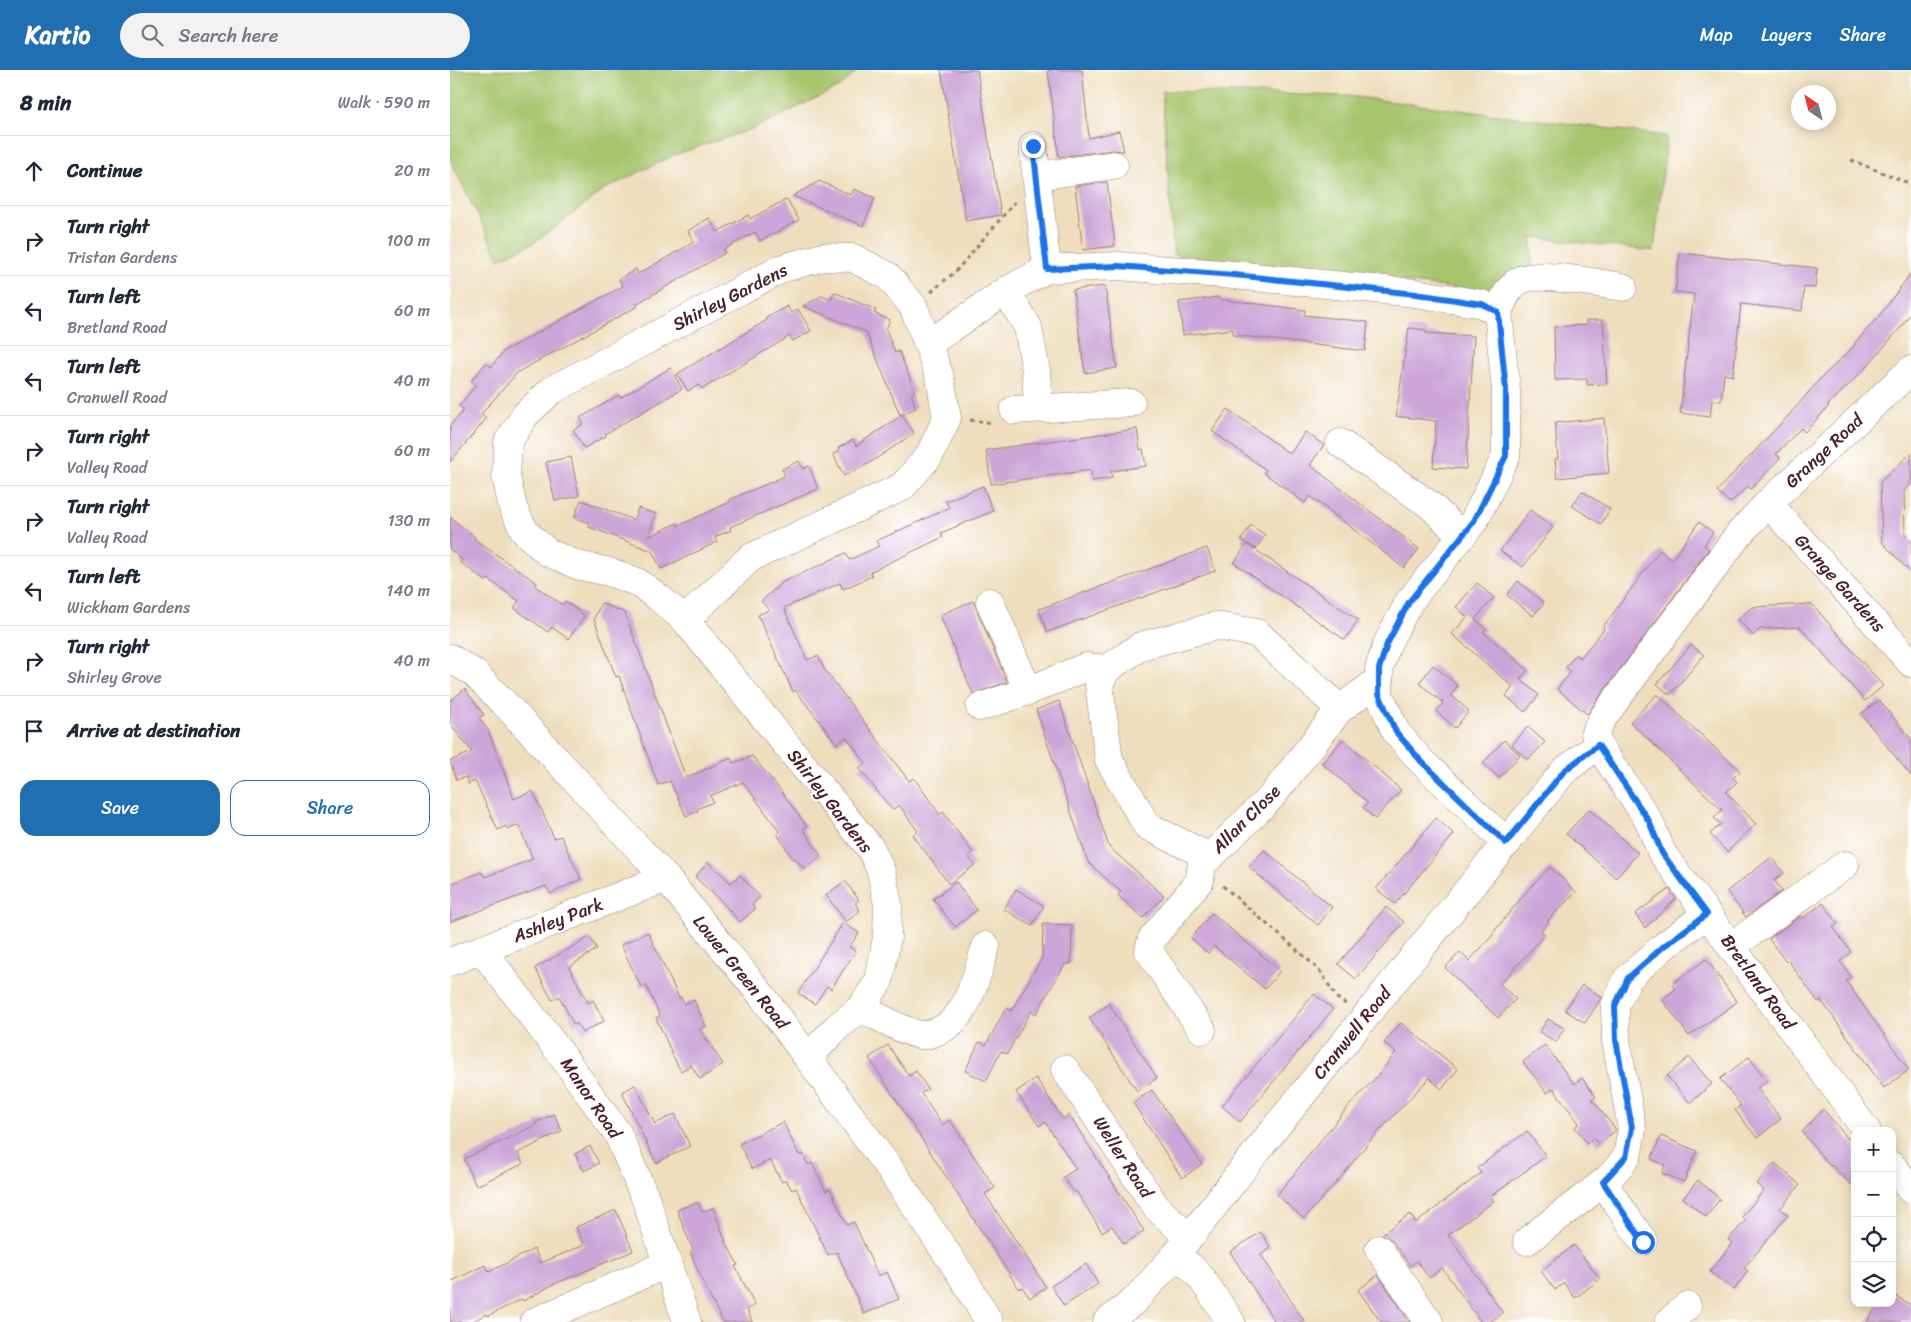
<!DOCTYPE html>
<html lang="en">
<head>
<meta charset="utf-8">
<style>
	:root { --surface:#fff; --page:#f2f2f3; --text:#1f2937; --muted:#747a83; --line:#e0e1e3; --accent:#1f6fb2 }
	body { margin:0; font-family:Sriracha,sans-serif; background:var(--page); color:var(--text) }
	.controls { position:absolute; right:15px; bottom:15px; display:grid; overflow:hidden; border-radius:10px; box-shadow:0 2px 12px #0003 }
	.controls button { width:45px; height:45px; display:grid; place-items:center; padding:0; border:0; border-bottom:1px solid var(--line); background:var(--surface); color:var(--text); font:25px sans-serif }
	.compass { position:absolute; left:1341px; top:15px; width:45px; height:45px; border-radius:50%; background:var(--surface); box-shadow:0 2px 12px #0003; rotate:325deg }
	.stop { position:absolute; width:15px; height:15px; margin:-11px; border:4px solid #1a73e8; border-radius:50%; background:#fff }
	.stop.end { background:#1a73e8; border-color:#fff; box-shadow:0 1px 5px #0008 }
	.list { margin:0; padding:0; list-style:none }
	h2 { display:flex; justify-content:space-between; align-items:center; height:65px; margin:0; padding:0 20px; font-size:21px }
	h2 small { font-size:16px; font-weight:400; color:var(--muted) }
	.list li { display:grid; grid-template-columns:32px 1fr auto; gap:15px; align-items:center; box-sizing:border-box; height:70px; padding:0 20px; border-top:1px solid var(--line) }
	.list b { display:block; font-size:19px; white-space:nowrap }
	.list p { margin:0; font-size:16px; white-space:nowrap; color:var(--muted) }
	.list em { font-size:16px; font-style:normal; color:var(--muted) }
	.actions { display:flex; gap:10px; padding:15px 20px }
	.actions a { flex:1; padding:11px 0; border:1px solid var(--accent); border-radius:15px; text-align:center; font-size:18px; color:var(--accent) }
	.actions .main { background:var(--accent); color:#fff }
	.icon { flex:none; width:28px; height:28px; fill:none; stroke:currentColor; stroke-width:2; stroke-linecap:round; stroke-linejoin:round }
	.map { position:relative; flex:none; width:1461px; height:1252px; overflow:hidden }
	header { display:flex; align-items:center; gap:30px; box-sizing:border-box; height:70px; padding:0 25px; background:var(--accent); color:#fff }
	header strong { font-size:24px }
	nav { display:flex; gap:28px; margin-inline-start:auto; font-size:18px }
	.search { width:350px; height:45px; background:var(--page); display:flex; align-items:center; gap:12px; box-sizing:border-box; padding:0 18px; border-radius:28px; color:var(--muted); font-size:19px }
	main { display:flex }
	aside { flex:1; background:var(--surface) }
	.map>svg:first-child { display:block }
	.green { fill:#a7c56d; stroke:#78724c }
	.building { fill:#cca6d8 }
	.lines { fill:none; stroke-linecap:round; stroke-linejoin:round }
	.minor-casing { stroke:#9c7e74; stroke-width:29 }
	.path { stroke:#9c7e74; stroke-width:3; stroke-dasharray:4 4; stroke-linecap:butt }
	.minor { stroke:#fff; stroke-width:28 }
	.route { stroke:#1a73e8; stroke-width:6 }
	.labels { text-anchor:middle; stroke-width:4; stroke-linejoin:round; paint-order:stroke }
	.street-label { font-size:18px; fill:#4a1f2b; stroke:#fff }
</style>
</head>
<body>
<header>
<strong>Kartio</strong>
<div class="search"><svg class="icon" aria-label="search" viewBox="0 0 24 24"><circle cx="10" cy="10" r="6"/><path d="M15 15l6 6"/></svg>Search here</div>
<nav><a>Map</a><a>Layers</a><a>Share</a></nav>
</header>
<main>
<aside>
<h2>8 min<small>Walk · 590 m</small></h2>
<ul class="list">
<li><svg class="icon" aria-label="ahead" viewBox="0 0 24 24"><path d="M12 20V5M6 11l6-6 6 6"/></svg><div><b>Continue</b></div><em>20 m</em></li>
<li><svg class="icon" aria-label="right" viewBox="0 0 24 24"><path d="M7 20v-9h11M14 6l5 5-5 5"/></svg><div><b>Turn right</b><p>Tristan Gardens</p></div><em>100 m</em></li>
<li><svg class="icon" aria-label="left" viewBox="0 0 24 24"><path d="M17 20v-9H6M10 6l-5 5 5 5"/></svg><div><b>Turn left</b><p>Bretland Road</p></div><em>60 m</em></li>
<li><svg class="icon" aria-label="left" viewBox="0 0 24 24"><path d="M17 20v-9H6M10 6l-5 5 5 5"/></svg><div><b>Turn left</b><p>Cranwell Road</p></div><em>40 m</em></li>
<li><svg class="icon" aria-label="right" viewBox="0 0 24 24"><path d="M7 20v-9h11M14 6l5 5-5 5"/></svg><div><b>Turn right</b><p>Valley Road</p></div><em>60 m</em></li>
<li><svg class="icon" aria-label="right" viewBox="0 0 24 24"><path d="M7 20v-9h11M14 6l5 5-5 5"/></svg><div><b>Turn right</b><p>Valley Road</p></div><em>130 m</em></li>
<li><svg class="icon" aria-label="left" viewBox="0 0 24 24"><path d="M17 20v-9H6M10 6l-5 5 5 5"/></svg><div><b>Turn left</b><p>Wickham Gardens</p></div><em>140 m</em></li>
<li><svg class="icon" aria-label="right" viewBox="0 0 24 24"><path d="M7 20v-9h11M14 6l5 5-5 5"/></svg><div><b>Turn right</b><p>Shirley Grove</p></div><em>40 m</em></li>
<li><svg class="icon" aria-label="arrive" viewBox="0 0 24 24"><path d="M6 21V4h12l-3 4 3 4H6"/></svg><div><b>Arrive at destination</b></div></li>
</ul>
<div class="actions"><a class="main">Save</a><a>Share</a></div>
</aside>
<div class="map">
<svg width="1461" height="1252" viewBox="0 0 1461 1252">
	<rect width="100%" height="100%" fill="#fff"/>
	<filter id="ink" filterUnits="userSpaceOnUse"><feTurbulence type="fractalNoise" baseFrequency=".02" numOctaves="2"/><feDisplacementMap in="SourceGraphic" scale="10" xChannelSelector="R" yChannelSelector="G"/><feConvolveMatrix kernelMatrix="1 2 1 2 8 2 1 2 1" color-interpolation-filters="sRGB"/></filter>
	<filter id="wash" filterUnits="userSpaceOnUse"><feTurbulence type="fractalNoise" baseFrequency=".0096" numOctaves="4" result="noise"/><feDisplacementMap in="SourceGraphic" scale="20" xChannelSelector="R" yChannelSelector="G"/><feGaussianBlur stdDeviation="1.12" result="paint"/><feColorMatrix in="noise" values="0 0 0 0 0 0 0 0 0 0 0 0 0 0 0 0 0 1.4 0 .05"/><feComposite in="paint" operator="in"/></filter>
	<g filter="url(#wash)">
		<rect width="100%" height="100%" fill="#eedebd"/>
		<g class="green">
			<polygon points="0,0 408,0 391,16 305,58 224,85 155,119 84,173 49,189 0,89"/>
			<polygon points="712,21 898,26 1217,66 1204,181 1082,167 1082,196 1046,223 724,185"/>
		</g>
		<g id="blocks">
			<g class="building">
				<polygon points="491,0 527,0 551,145 516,151"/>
				<polygon points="598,0 632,0 639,68 669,61 674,81 662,80 609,87"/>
				<polygon points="369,111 401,125 404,119 425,128 413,156 343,126"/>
				<polygon points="657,112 665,176 633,180 625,116"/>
				<polygon points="337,129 349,150 310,171 305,162 273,180 275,183 186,234 188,236 68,302 31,344 36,349 0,392 0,356 14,340 9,336 26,315 21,311 36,293 41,297 54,281 173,216 169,209 186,199 188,204 244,172 238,161 259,148 267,162 298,145 300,149"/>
				<polygon points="1230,183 1367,198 1365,218 1354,217 1352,241 1291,234 1283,306 1274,304 1271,331 1262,330 1260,347 1230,343 1244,224 1225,222"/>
				<polygon points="1461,203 1461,243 1451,257 1413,301 1378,335 1379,336 1355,362 1351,358 1326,384 1330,388 1301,419 1298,416 1280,433 1267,421 1338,346 1370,309 1405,275 1404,274 1430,245"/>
				<polygon points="655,216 667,298 635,303 623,220"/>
				<polygon points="384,222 426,240 424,243 440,250 436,259 445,283 449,281 465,322 461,324 466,338 450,345 416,262 353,236 372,226 381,230"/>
				<polygon points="769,227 769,229 855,240 854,245 918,252 915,281 783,265 783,259 733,265 729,232"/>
				<polygon points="337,236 341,243 348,239 361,261 343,271 340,266 252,319 249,315 238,321 227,304 317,250 316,248"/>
				<polygon points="1136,250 1153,250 1157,314 1137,315 1137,309 1105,310 1104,257 1136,255"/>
				<polygon points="959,258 976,260 976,263 1024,266 1016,399 983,397 986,351 946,346"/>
				<polygon points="220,298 232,319 155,364 156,366 134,378 123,360 133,354 130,348 169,325 170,328"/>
				<polygon points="778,339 840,384 855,362 874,375 860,395 969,479 954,498 860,426 855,433 814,403 816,400 762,361"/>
				<polygon points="452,345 464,363 418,394 394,406 383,384 389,381 388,378 403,370 406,376"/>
				<polygon points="1154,348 1159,403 1107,408 1105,389 1108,389 1105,353"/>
				<polygon points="687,359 690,380 693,379 696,396 661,401 662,408 642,411 641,400 541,414 536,380"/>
				<polygon points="1461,383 1461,414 1454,421 1455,464 1461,470 1461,503 1432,472 1430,412"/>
				<polygon points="121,387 129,426 105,431 96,392"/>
				<polygon points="349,391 353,399 359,396 368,419 280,457 281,460 265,467 267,472 211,499 202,481 139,457 140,453 124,448 131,430 184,450 188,438 206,444 198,467 227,453 228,456 280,432 279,430 335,406 332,399"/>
				<polygon points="533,416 543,441 491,463 493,467 420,502 422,506 393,519 390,513 334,538 357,590 368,586 374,599 459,711 464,708 490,745 493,742 523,783 518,786 525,795 499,814 463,765 468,761 449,735 442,740 409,698 416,693 396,667 387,674 345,620 343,622 308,545 319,540 311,531 333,512 396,483 399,490 429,476 426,471 499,438 496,431"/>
				<polygon points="1132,421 1160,439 1151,454 1122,436"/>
				<polygon points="1080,440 1103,457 1073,497 1050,481"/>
				<polygon points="0,447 25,467 24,469 87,513 85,516 113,535 115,531 135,546 118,569 102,557 98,562 64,538 69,531 38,509 36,511 10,492 12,489 0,480"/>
				<polygon points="1249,452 1263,462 1254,475 1259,479 1137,644 1107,619 1121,602 1116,597 1126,584 1130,588 1154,559 1153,557 1210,480 1222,490"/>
				<polygon points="801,455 815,465 806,479 791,470"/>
				<polygon points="797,474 908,550 895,570 784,493"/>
				<polygon points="757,478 765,501 597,562 589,539"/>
				<polygon points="1068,511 1094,533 1083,546 1057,525"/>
				<polygon points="1027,513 1044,528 1025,549 1036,559 1033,562 1078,600 1070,609 1089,625 1075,642 1056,626 1063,617 1002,564 1017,547 1006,537"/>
				<polygon points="523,531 557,612 523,624 490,545"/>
				<polygon points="151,533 175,543 236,708 281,688 283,693 302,686 331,721 357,757 353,759 371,786 354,799 345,788 343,789 327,764 330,762 293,712 260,726 263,732 247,739 248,741 236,746 220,711 208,715 169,606 166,607 144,549"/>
				<polygon points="1362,534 1433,616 1415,631 1350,557 1310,559 1303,566 1288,549 1302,537"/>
				<polygon points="1241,575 1254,585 1220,625 1207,614"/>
				<polygon points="983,595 1008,616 1001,625 1019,641 1005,658 986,641 993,633 969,613"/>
				<polygon points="15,619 34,645 29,648 38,660 64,729 83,721 104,768 111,766 131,809 100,824 96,816 0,852 0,814 32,802 35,807 83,789 68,755 58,760 56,756 48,760 25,711 18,714 16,707 6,710 0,691 22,682 0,653 0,631"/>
				<polygon points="1207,624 1290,701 1283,708 1287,712 1276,722 1306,754 1277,782 1260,764 1271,754 1264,748 1272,740 1180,652"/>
				<polygon points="1429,630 1461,669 1461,706 1411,644"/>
				<polygon points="609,631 659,777 714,826 693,848 668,825 671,822 638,792 586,640"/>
				<polygon points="1078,657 1095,672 1078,690 1062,675"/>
				<polygon points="893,669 951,720 925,749 913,738 918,733 872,693"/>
				<polygon points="1054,670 1070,685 1049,708 1033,693"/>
				<polygon points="1139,739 1188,783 1166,808 1116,764"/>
				<polygon points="986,748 1004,764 945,834 926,819"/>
				<polygon points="814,780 882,837 868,855 799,797"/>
				<polygon points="1322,787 1334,803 1324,810 1332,821 1296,847 1277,821"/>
				<polygon points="258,792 281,813 290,805 310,827 302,835 305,839 290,852 271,831 245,807"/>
				<polygon points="1100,797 1126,822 1098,850 1099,852 1091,861 1095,865 1050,914 1066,929 1048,948 995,898 1010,882 1019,891 1043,865 1042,864 1077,821"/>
				<polygon points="395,811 409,830 405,833 410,841 396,852 376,825"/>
				<polygon points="506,812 527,840 505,857 483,829"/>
				<polygon points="566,819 594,836 582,856 554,839"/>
				<polygon points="1219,819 1226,829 1195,858 1185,844"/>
				<polygon points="1373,833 1388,854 1383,857 1401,882 1390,891 1401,907 1396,911 1459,1000 1434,1018 1371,930 1368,932 1338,890 1336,892 1319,869 1350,846 1352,849"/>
				<polygon points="936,837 954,852 906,909 888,894"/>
				<polygon points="762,843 830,901 815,919 764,876 758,883 741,868"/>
				<polygon points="393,853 409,863 399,877 406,881 381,919 377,916 365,934 348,923"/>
				<polygon points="593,854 622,855 621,894 615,894 586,944 581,941 557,984 551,981 536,1011 515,1001 529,972 536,975 556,938 561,941 592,888"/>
				<polygon points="198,862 229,928 231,927 234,934 244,930 256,956 250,959 273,994 250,1009 241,995 231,1001 226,992 206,948 210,946 196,915 191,917 171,875"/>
				<polygon points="140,867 147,879 119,897 138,933 143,930 154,951 132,963 127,953 124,955 109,926 102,930 85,898"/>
				<polygon points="1256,889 1287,932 1239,966 1212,929 1226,919 1222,914"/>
				<polygon points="1132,915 1152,927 1135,953 1115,940"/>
				<polygon points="864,924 883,939 790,1052 772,1036"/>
				<polygon points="659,934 707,1008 687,1021 639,948"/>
				<polygon points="1098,949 1114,958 1106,972 1089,962"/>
				<polygon points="951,953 1008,999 992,1019 979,1008 920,1071 891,1107 854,1149 827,1125 897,1038 931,1002 946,982 934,973"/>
				<polygon points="438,975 459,1006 466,1001 478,1019 471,1023 492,1055 500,1050 545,1118 535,1124 596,1217 580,1228 572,1217 569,1219 419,988"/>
				<polygon points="1095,975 1124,1014 1132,1008 1146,1027 1142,1029 1166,1060 1148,1075 1144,1068 1137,1073 1125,1057 1129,1053 1103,1018 1097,1023 1073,992"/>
				<polygon points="1239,987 1262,1014 1240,1033 1217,1006"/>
				<polygon points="1299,987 1317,1011 1307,1018 1331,1049 1307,1068 1285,1040 1291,1035 1270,1009"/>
				<polygon points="586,1008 613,1049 619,1045 694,1161 674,1174 662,1156 652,1162 626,1121 624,1122 613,1107 626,1099 595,1052 589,1056 566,1022"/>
				<polygon points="185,1015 205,1054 225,1044 240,1076 206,1093 172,1022"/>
				<polygon points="702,1020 752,1094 732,1108 683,1033"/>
				<polygon points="1373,1039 1405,1077 1405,1118 1381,1095 1380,1096 1352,1062"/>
				<polygon points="104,1044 112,1061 68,1083 73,1094 26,1116 14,1089 86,1055 85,1053"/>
				<polygon points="333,1052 349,1085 353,1084 358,1095 362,1093 376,1121 380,1119 397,1155 404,1152 428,1206 437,1202 449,1229 414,1244 387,1182 378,1185 346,1118 342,1120 336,1110 332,1112 320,1090 302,1099 289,1074"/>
				<polygon points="1077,1061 1096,1086 1041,1126 1044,1131 998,1165 1053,1243 1040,1252 1031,1252 992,1198 979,1208 967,1191 960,1196 942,1170 932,1164 960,1144 966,1153 1031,1103 1027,1098"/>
				<polygon points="1211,1066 1247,1081 1234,1112 1212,1103 1215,1095 1201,1089"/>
				<polygon points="140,1076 149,1093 134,1101 125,1084"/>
				<polygon points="1325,1093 1350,1115 1330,1139 1338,1145 1294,1198 1298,1201 1284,1220 1260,1202 1282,1173 1278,1170 1296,1150 1292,1147 1314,1120 1306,1114"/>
				<polygon points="1248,1110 1270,1129 1256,1147 1233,1128"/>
				<polygon points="247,1132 252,1142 263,1138 276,1172 288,1195 285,1196 305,1235 297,1239 302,1252 273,1252 257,1221 240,1182 243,1180 227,1140"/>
				<polygon points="166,1140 183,1181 102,1215 73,1231 72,1229 38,1246 37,1244 21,1252 0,1252 0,1212 35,1195 39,1202 84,1179 91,1193 134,1175 126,1157"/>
				<polygon points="811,1162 821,1178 811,1185 855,1252 825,1252 780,1182"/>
				<polygon points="1124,1175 1150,1209 1125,1228 1114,1213 1105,1220 1091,1201"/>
				<polygon points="636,1194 648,1214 614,1236 601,1216"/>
				<polygon points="928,1205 960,1252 931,1252 908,1220"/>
				<polygon points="1442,1224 1461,1235 1461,1252 1417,1252 1429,1233 1442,1233"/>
			</g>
		</g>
	</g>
	<g filter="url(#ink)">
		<use href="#blocks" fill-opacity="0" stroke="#9c7e74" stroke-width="1"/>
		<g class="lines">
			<defs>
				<g id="minor">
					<polyline points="583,76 597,199"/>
					<polyline points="587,106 664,95"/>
					<polyline points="556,221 578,257 586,301 588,338"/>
					<polyline points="1048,242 1056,320 1056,386 1024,451 959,532 937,574 929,599 929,624 946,662 971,691 1057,773"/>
					<path d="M1048,242C1053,231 1059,214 1073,209C1091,202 1151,214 1173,217"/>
					<polyline points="478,274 556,221 597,199 668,196 784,205 965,223 1032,234 1048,242"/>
					<polyline points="564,340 681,333"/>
					<polyline points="890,373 980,435 1012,466"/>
					<polyline points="1318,433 1461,593"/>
					<polyline points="540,532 578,621 636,597 657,599"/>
					<polyline points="235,550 300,488 452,417 479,386 497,348 490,308 478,274 463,236 438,206 403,188 373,187 333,198 102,320 76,344 58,372 56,406 63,438 75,462 97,482 127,495 159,502 187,512 209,528 235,550 421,779 431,801 438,834 437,867 429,911 411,938 386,958 358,988"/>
					<polyline points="0,588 24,603 59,638 216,808 313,927 444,1105 512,1206 539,1252"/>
					<polyline points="530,637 578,621"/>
					<polyline points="890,639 807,563 766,556 691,576 657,599 649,614 659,690 697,756 760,787 822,726 890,639 929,610"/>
					<polyline points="1282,876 1395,795"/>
					<polyline points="32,880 108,980 168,1064 196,1130 237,1252"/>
					<polyline points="0,892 216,808"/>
					<path d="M411,938C430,947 449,960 470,965C475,966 480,964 485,962C518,952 526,905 536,876"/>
					<polyline points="752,960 699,881 702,869 750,810 753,784"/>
					<polyline points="615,999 706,1137 739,1168"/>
					<polyline points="1417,1061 1212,783 1199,751 1148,675 1145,663 1154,646 1289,464 1318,433 1461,300"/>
					<polyline points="1442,1096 1461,1120"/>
					<polyline points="1153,1113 1193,1171"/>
					<polyline points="1077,1171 1158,1109 1177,1087 1182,1059 1166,970 1165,936 1178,908 1214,876 1257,844"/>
					<polyline points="929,1179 979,1252"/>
					<polyline points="725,1186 741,1197 752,1209 781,1252"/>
					<polyline points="84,1252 217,1194"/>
					<polyline points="657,1252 684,1231 725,1186 818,1067 1114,701 1148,675"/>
					<polyline points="1219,1252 1237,1236"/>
				</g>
			</defs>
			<use href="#minor" class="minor-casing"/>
			<g class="path">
				<polyline points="1401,90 1461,114"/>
				<polyline points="481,222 506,201 565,132"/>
				<polyline points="520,350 543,353"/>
				<polyline points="773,816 854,886 870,901 887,928 896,934"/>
			</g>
			<use href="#minor" class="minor"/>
		</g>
	</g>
	<g class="lines" filter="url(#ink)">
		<polyline class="route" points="583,76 597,199 668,196 784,205 966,224 1032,234 1048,242 1056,320 1056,386 1024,451 959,532 937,574 929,599 929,624 946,662 971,691 1056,773 1114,701 1148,675 1199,751 1212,783 1257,844 1214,876 1178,908 1165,936 1166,970 1182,1058 1176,1087 1153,1112 1193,1172"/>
	</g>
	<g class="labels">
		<g class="street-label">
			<text transform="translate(280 227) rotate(-27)" y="6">Shirley Gardens</text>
			<text transform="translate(1374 381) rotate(-43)" y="6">Grange Road</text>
			<text transform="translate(1390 513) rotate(48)" y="6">Grange Gardens</text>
			<text transform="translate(380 731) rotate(52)" y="6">Shirley Gardens</text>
			<text transform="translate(796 749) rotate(-45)" y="6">Allan Close</text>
			<text transform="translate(108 850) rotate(-21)" y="6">Ashley Park</text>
			<text transform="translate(291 902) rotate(51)" y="6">Lower Green Road</text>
			<text transform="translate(1308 912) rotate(54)" y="6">Bretland Road</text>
			<text transform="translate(902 963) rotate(-51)" y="6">Cranwell Road</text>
			<text transform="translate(141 1028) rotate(56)" y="6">Manor Road</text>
			<text transform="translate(673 1087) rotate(57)" y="6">Weller Road</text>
		</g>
	</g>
</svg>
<div class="controls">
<button>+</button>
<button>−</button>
<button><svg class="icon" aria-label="locate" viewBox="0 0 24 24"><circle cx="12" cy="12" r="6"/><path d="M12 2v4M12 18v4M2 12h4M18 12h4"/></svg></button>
<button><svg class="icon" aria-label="layers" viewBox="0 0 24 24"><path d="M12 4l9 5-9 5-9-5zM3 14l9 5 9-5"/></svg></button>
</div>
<svg class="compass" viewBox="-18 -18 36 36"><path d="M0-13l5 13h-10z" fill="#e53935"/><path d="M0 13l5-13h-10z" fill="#747a83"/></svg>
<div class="stop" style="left:1193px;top:1172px"></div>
<div class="stop end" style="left:583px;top:76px"></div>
</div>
</main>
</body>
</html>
